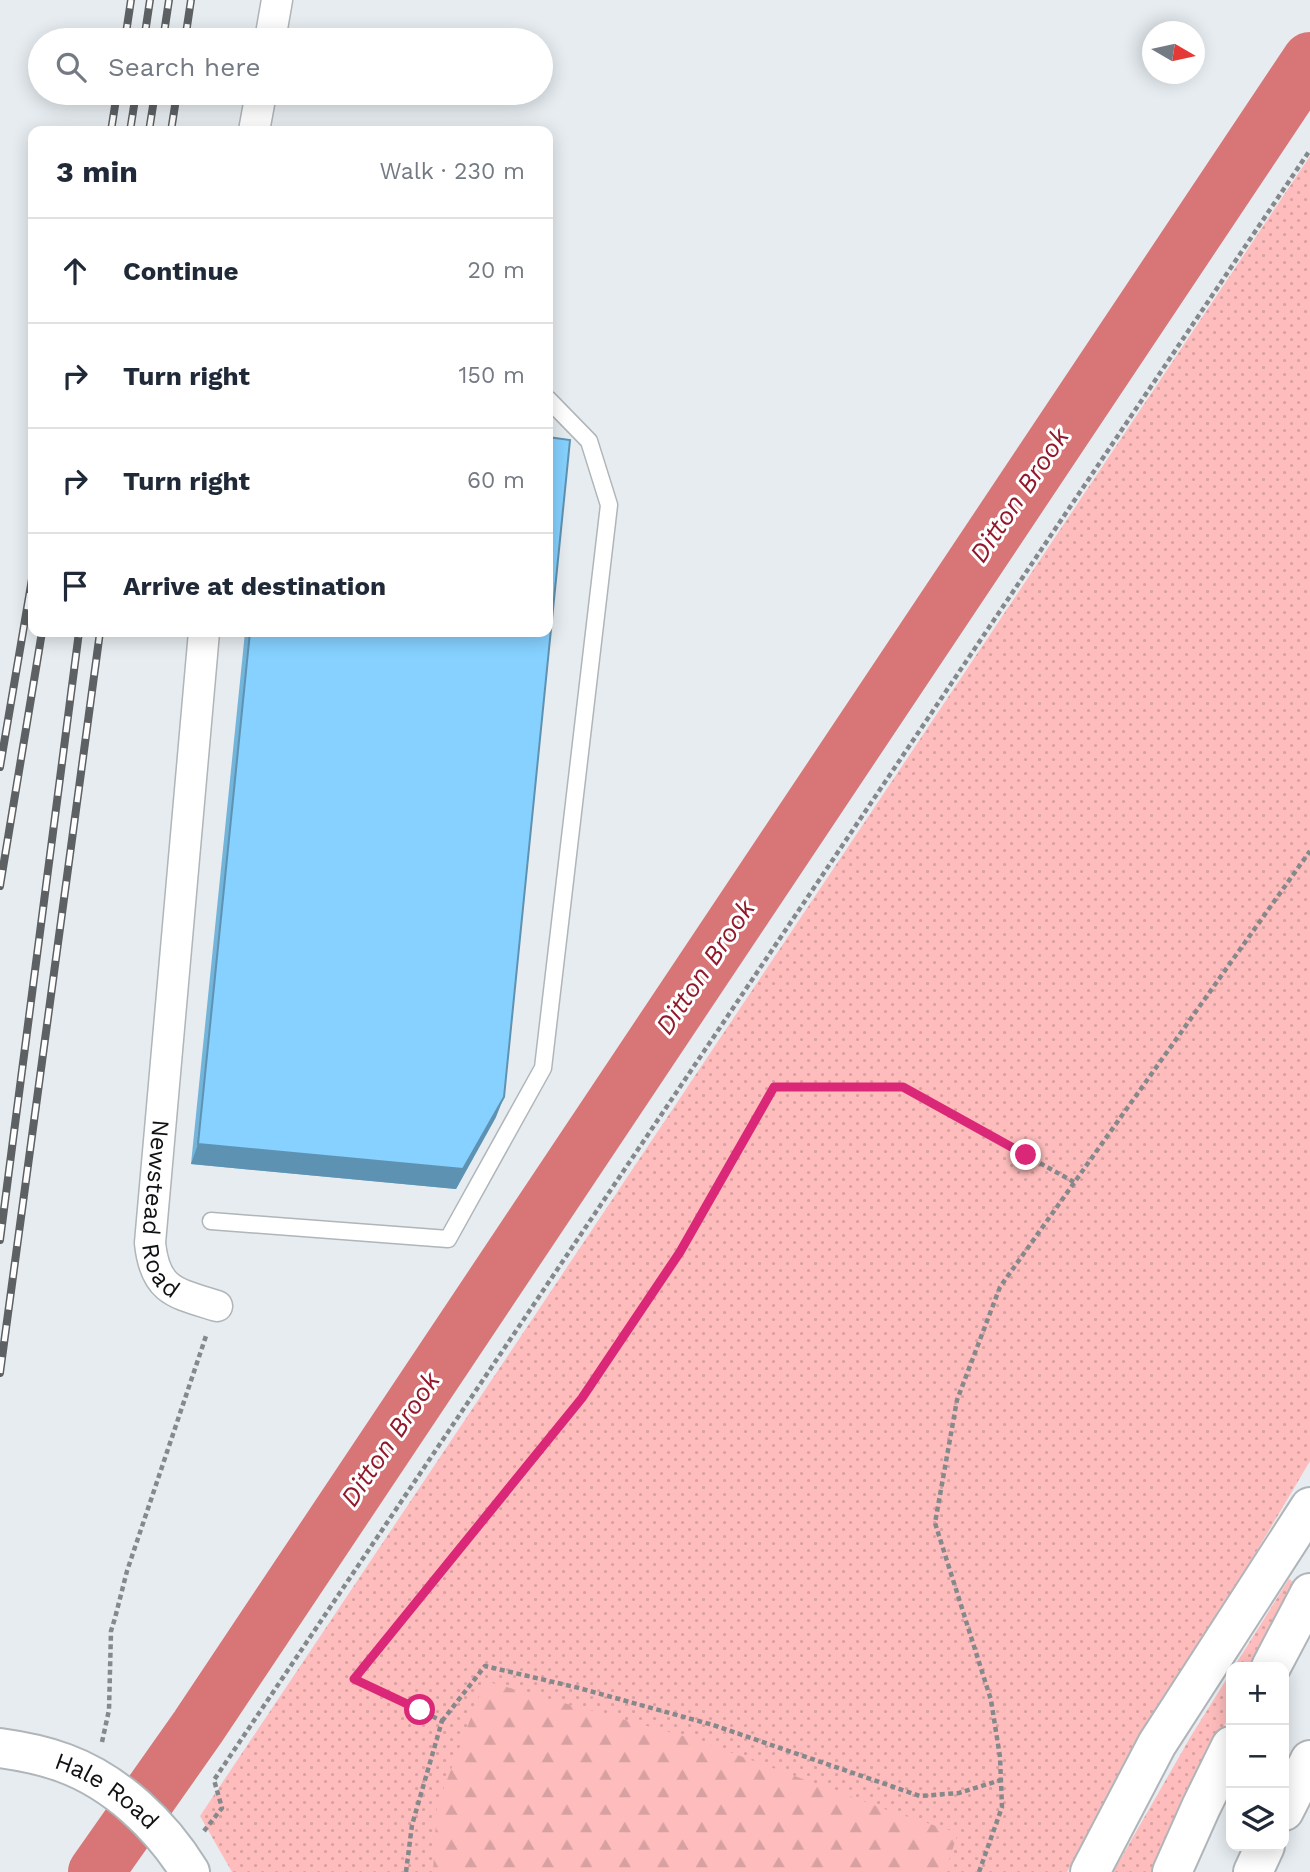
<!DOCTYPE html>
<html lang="en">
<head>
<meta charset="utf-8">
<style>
	:root { --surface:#fff; --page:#f2f2f3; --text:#1f2937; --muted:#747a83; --line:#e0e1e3 }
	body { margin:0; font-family:"Work Sans",sans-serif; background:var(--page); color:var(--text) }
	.controls { position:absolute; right:21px; bottom:21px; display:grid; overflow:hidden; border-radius:14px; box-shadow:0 4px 18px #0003 }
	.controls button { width:63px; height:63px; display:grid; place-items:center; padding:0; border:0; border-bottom:2px solid var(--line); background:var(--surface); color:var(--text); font:35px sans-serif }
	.compass { position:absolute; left:1142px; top:21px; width:63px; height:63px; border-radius:50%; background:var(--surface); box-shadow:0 4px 18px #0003; rotate:99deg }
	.stop { position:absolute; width:21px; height:21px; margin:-16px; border:5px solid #db2777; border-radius:50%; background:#fff }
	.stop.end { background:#db2777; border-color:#fff; box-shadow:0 2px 7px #0008 }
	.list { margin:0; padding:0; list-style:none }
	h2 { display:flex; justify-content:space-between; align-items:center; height:91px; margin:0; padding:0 28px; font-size:30px }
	h2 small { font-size:23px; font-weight:400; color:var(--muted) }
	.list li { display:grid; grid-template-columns:46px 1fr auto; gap:21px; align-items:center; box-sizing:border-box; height:105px; padding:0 28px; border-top:2px solid var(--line) }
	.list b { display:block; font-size:26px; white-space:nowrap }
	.list em { font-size:23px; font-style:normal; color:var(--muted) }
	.icon { flex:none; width:38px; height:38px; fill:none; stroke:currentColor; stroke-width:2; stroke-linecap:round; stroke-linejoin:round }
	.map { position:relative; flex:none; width:1310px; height:1872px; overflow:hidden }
	.search { position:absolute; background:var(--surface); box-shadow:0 4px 18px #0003; left:28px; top:28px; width:525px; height:77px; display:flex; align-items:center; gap:18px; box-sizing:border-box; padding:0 24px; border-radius:38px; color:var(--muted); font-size:26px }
	.panel { position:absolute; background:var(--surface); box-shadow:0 4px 18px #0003; left:28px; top:126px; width:525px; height:511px; border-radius:14px }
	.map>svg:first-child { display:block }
	.grass { fill:url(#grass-dots) }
	.forest { fill:url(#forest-firs) }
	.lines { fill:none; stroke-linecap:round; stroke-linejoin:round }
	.river { stroke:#d87577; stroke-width:56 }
	.lane-casing { stroke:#afb5b8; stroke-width:19 }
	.street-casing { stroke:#afb5b8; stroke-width:33 }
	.secondary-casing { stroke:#afb5b8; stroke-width:42 }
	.highway-casing { stroke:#afb5b8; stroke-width:42 }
	.path { stroke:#85898c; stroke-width:4.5; stroke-dasharray:5 3.5; stroke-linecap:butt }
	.lane { stroke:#fff; stroke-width:16 }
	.street { stroke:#fff; stroke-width:30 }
	.secondary { stroke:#fff; stroke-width:38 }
	.highway { stroke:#fff; stroke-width:38 }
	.rail-casing { stroke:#5d6163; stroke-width:8 }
	.rail { stroke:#fff; stroke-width:5; stroke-dasharray:16; stroke-linecap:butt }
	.wall { fill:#73b4db }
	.shaded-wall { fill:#5e92b2 }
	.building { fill:#86d1ff; stroke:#5e92b2; stroke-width:2 }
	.route { stroke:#db2777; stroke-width:9 }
	.labels { text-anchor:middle; stroke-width:6; stroke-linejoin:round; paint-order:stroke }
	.street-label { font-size:24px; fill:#0f1112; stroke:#fff }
	.water-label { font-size:26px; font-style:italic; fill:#91192b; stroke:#fff }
</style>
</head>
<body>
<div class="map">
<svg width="1310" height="1872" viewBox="0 0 1310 1872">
	<defs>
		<pattern id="grass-dots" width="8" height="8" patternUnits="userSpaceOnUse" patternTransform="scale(1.75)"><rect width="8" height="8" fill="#febdbc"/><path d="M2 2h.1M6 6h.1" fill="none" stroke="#d8a1a1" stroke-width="1.8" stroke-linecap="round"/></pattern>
		<pattern id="forest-firs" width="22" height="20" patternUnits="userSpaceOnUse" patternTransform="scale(1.75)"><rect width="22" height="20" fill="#febdbc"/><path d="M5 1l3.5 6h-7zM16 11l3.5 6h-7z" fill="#d8a1a1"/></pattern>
	</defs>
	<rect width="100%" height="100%" fill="#e6ecf0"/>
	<g class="grass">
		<polygon points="1310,156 1310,1461 1067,1872 232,1872 200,1816"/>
		<polygon points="1289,1579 1298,1585 1254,1667 1234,1667"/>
		<polygon points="1231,1672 1231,1712 1152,1872 1113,1872 1191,1736"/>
	</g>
	<polygon class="forest" points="485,1681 694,1739 890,1811 958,1833 945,1872 433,1872 437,1806"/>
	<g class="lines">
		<polyline class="river" points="96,1872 198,1727 1310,60"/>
		<defs>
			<polyline id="lane" points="211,1221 448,1239 543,1068 609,505 589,441 548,399"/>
			<g id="street">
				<polyline points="270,40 277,0"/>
				<polyline points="254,131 261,93"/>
				<path id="s1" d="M204,632L150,1243C155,1291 175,1293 217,1306"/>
			</g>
			<g id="secondary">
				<path id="s2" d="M0,1748C22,1751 43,1755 64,1763C116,1782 161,1825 190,1872"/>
			</g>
			<g id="highway">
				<polyline points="1271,1667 1310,1593"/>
				<polyline points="1284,1811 1310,1760"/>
				<polyline points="1090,1872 1157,1744 1310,1507"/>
				<polyline points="1172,1872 1201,1807 1231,1746"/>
				<polyline points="1253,1872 1265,1846"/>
			</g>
		</defs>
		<use href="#lane" class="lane-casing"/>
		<use href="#street" class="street-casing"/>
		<use href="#secondary" class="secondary-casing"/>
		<use href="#highway" class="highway-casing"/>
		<g class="path">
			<polyline points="442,1721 485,1666 579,1688 713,1725 920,1796 959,1793 1001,1780"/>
			<polyline points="102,1742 109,1710 111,1631 115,1618 127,1571 207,1333"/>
			<polyline points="204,1831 222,1808 214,1780 1310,150"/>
			<polyline points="406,1872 412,1825 442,1721 354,1679 581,1398 680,1252 774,1087 903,1087 1074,1182"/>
			<polyline points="979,1872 1002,1807 1000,1757 991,1700 935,1523 957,1400 1000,1287 1310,851"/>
		</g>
		<use href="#lane" class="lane"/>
		<use href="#street" class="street"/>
		<use href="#secondary" class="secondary"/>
		<use href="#highway" class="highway"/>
		<defs>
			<g id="rail">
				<polyline points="125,40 131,0"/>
				<polyline points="144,40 150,0"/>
				<polyline points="163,40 169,0"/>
				<polyline points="185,40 191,0"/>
				<polyline points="111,131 117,93"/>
				<polyline points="130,131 136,93"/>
				<polyline points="149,131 155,93"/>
				<polyline points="171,131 177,93"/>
				<polyline points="0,767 33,573"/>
				<polyline points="0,886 42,632"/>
				<polyline points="0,1240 79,632"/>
				<polyline points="0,1373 100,632"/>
			</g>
		</defs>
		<use href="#rail" class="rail-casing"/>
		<use href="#rail" class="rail"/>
	</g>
	<polygon class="wall" points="245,632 548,632 496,1117 456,1189 191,1164"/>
	<polygon class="shaded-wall" points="504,1097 496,1117 456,1189 191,1164 198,1144"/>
	<polygon class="building" points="548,437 570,440 504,1097 463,1169 198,1144 250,632 548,632"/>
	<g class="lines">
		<polyline class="route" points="420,1710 354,1679 582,1398 680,1252 774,1087 903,1087 1026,1155"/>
	</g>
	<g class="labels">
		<g class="street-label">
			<text dy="8" stroke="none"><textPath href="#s1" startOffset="581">Newstead Road</textPath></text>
			<text dy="8" stroke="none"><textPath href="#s2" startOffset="117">Hale Road</textPath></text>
		</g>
		<g class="water-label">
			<text transform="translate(1019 495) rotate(-56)" y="9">Ditton Brook</text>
			<text transform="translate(705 967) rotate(-56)" y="9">Ditton Brook</text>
			<text transform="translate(390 1439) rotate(-56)" y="9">Ditton Brook</text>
		</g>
	</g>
</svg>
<div class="controls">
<button>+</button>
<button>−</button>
<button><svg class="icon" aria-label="layers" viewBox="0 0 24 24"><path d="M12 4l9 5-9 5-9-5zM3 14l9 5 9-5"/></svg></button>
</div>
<svg class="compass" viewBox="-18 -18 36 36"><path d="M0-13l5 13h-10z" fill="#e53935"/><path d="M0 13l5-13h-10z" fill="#747a83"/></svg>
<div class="stop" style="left:420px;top:1710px"></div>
<div class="stop end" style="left:1026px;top:1155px"></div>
<div class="search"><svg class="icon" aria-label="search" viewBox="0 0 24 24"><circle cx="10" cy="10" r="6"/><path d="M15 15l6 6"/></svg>Search here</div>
<section class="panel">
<h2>3 min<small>Walk · 230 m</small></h2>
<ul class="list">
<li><svg class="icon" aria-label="ahead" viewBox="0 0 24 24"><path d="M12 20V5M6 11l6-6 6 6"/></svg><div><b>Continue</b></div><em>20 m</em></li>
<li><svg class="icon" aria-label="right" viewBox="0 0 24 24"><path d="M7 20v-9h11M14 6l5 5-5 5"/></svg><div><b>Turn right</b></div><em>150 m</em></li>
<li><svg class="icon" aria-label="right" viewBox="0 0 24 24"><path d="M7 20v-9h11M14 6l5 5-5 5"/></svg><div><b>Turn right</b></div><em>60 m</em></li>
<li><svg class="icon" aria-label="arrive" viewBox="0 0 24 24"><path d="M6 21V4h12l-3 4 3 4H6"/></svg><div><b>Arrive at destination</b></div></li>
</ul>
</section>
</div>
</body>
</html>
